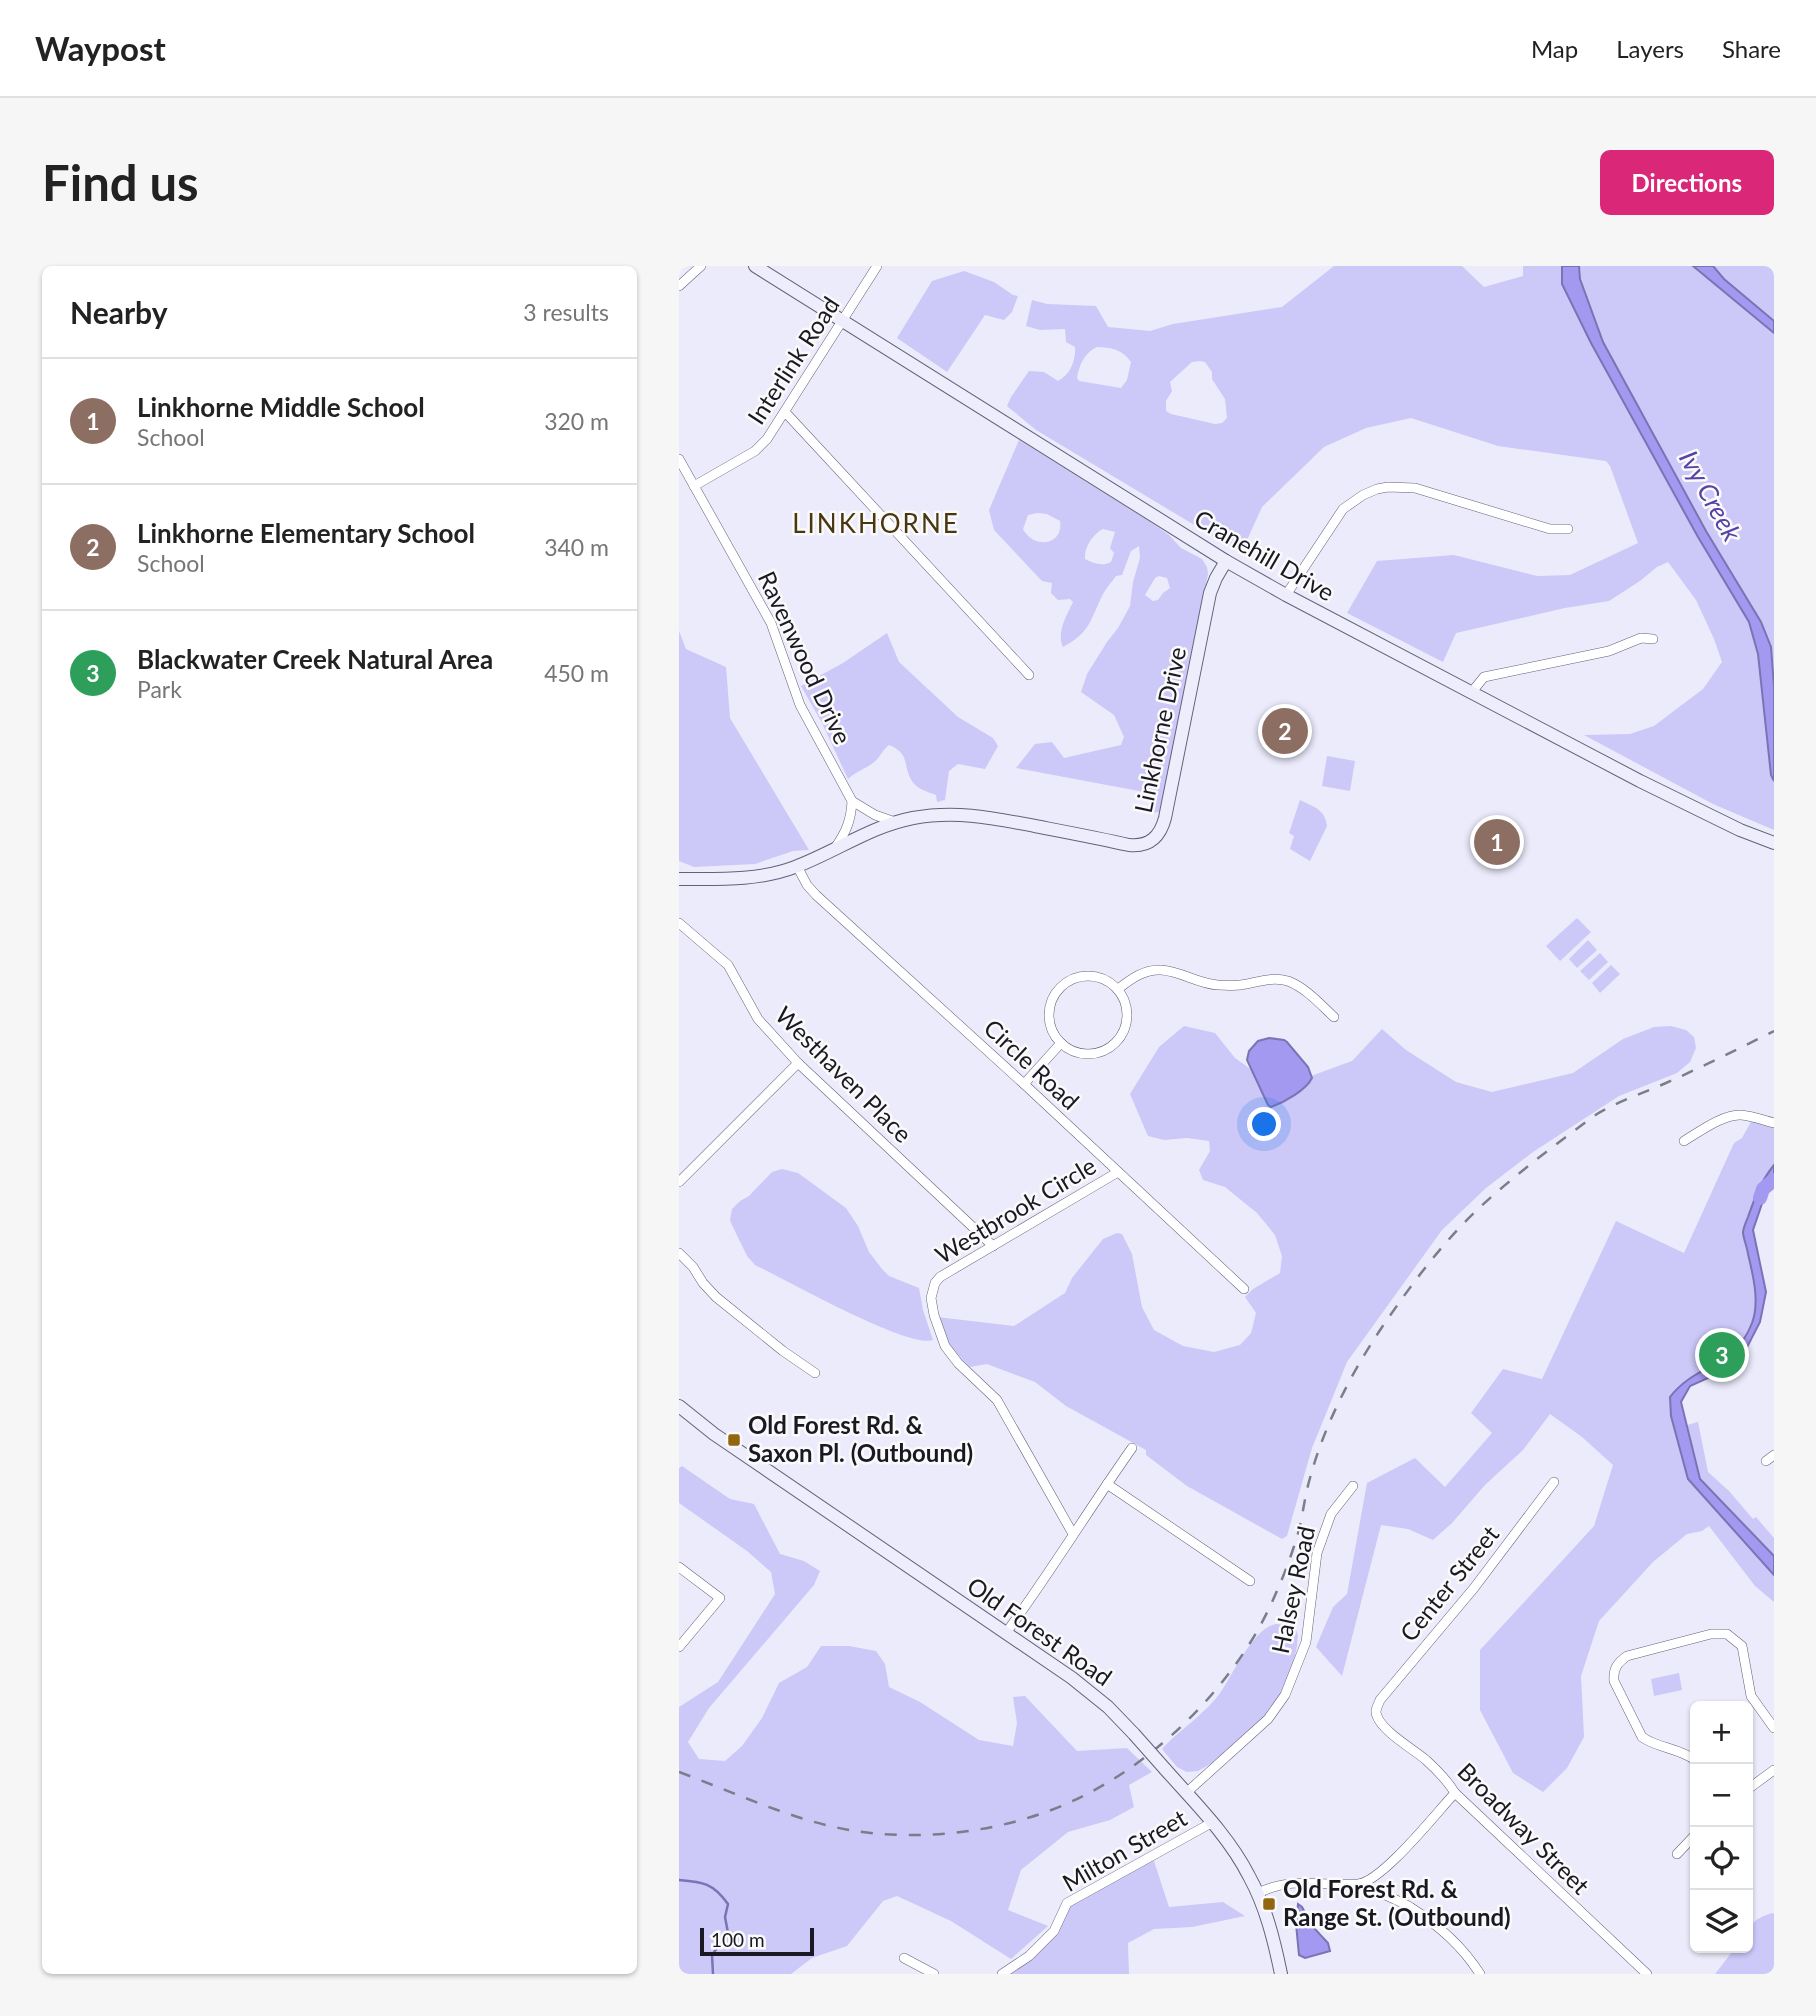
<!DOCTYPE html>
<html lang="en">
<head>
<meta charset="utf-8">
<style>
	:root { --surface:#fff; --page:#f6f6f6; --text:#222; --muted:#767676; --line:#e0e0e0; --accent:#db2777 }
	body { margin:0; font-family:Lato,sans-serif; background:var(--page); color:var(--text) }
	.controls { position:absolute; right:21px; bottom:21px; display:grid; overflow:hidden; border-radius:10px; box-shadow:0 2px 5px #0004 }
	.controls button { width:63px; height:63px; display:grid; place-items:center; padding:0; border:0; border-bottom:2px solid var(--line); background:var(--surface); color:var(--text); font:35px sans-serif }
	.scale { position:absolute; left:21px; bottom:18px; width:114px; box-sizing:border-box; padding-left:7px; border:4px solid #1a1923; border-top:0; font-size:19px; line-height:24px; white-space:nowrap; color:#1a1923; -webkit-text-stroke:5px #fafafa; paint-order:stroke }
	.you { position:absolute; left:586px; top:859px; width:24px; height:24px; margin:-18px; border:5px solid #fff; border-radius:50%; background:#1a73e8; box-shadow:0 0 0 10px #1a73e833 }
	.badge { display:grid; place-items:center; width:46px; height:46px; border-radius:50%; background:var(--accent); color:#fff; font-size:23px; font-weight:700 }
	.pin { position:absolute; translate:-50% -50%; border:4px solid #fff; box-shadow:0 2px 7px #0006 }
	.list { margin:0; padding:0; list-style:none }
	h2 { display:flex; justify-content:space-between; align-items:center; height:91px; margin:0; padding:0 28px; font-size:30px }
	h2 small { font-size:23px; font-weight:400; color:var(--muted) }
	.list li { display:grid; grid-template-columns:46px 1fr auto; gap:21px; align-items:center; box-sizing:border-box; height:126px; padding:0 28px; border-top:2px solid var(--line) }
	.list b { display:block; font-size:26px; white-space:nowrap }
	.list p { margin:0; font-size:23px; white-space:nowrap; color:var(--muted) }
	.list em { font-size:23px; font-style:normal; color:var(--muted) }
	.icon { flex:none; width:38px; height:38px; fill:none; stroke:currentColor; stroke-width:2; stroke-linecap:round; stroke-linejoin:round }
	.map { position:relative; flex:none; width:1095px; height:1708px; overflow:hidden; border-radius:10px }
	header { display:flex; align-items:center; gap:42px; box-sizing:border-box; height:98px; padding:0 35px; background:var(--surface); border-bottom:2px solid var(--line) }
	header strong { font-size:33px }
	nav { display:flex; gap:38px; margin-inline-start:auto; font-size:24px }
	.intro { display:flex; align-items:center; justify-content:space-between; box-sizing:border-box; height:168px; padding:0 42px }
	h1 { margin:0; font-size:49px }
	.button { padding:18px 32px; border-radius:10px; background:var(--accent); color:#fff; font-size:24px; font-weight:700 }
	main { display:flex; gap:42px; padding:0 42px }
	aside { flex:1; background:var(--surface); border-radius:10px; box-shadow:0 2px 5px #0004 }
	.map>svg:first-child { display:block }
	.green { fill:#ccc8f8; fill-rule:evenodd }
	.water { fill:#a499f1; stroke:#7b73b3; stroke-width:2 }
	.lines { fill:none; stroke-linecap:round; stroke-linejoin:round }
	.stream { stroke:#7b73b3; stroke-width:2.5 }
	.river { stroke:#a499f1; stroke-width:14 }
	.street-casing { stroke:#636178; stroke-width:10 }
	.secondary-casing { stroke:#636178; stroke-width:14 }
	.street { stroke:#fff; stroke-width:9 }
	.secondary { stroke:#eeedfc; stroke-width:12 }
	.rail { stroke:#7d7c89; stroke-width:2.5; stroke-dasharray:12 12; stroke-linecap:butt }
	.secondary-bridge-casing { stroke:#636178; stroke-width:14; stroke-linecap:butt }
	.secondary-bridge { stroke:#eeedfc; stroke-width:12 }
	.poi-dot { fill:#90660e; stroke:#fafafa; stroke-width:2.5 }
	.labels { text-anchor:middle; stroke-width:5; stroke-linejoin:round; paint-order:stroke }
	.street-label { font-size:24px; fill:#1a1923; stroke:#fafafa }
	.poi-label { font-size:24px; font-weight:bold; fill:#1a1923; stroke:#fafafa; text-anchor:start }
	.water-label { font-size:26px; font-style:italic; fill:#5841a7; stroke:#fafafa }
	.neighbourhood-label { font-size:26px; letter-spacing:2px; fill:#4a3610; stroke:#fafafa }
</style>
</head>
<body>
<header>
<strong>Waypost</strong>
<nav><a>Map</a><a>Layers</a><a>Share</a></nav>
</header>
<div class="intro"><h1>Find us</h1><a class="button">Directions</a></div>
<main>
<aside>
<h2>Nearby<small>3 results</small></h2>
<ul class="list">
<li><span class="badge" style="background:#8d6e63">1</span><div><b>Linkhorne Middle School</b><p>School</p></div><em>320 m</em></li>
<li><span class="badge" style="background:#8d6e63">2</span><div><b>Linkhorne Elementary School</b><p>School</p></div><em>340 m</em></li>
<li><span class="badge" style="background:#2e9e5b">3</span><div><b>Blackwater Creek Natural Area</b><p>Park</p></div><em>450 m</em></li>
</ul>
</aside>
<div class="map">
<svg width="1095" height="1708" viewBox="0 0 1095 1708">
	<rect width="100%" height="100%" fill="#ecebfc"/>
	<g class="green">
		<path d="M655,0H783L805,21L844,10V0H883V18L912,77L1019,271L1070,356L1079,388L1092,509L1095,515V564L1034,538L905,469L951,468L975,460L1024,423L1043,396L1035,373L1017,334L989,296L978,301L961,315L930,335L886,342L777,367L764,396L668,347L698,295L775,289L858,310L891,309L959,277L931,200L927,195L819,180L732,152L687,162L645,181L583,241L562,287L357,164L328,140L332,131L350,105L365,106L379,115C391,109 397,95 396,81L387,76L386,63L361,64L347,60L353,34L368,38L417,40L429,61L471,65L494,58L603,41ZM418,81C432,81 444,84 452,96L448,114L442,122L400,115L398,112C400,99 406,86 418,81ZM521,95L526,96L533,106V113L546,133L548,152L543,157L536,158L492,148L487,145V135L493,125L491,116L513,96Z"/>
		<polygon points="900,0 1013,0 1095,67 1095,421 1092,381 1082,356 1027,265 924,76 901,13"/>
		<polygon points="1034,0 1095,0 1095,55 1045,13"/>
		<polygon points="285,5 315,16 334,29 339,30 333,46 325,54 306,49 268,106 218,72 253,15"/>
		<path d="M340,174L470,255L490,269L502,282L523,293L528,301L529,308L488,526L481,546L471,547L476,528L337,502L356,478L373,476L385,492L442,479L445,471L435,449L402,426L408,408L428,376L439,362L451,340L454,316L461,292L460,280L452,285L443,309L437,310C433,316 427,322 424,328C411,354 412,366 384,381C377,366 388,349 394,336L391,333L379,334L372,327L373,317L363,315L315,264L310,244ZM358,247L368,248L381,255C385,279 355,284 344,263L349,249ZM424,263L436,266L431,282L435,287L432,296C424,301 414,297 406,293C405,281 414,268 424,263ZM480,310L488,312L491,322L484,327L479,334L474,335L466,329L476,312Z"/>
		<polygon points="0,365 7,383 47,401 51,452 130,584 114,585 76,598 15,601 0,595"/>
		<path d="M208,367L220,396L279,451L314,472L319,480L306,503L279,498L270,505L266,534L258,536L257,529C249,526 238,523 233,515C223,499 232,488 210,479C203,484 201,492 194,497C186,503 176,506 169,513L143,457L122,420L164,397Z"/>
		<polygon points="648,490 676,495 671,525 643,520"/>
		<path d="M621,534C635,541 646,543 648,560L631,595L611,583L615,570L610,567Z"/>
		<polygon points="898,652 912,666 881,695 867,680"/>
		<polygon points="909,674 918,684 898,702 890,693"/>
		<polygon points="921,687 929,696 910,714 901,705"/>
		<polygon points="932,699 941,708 921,727 913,717"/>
		<path d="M505,760L536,767L556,792L573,804L589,840L591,841C603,838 630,822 632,810L673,795L703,763L727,784L777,816L813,826L894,807L944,773L975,761L992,760L1007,764L1015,771L1017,782L1011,796L998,807L940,830L854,886L807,922L763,964L668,1096L633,1182L608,1270L603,1273L508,1220L467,1189V1184L387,1140L356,1116L308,1098L291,1101L271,1081L258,1051L335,1060L386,1027L393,1012L424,973L438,967L443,968L453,988L463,1041L475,1064L504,1080L535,1086L561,1079L572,1067L577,1047L566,1031L574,1023L601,1007L603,990L596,969L578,947L546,921L524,914L520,904L531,885L530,875L508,872L485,874L469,870L451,828L480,781Z"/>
		<polygon points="1074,852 1095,857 1095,914 1091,918 1074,964 1087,1026 1081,1056 1066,1085 1038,1108 1011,1120 1002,1136 1008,1159 1019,1156 1029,1206 1050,1225 1074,1253 1077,1251 1095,1272 1095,1336 1076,1320 1030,1260 1023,1265 1008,1268 974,1296 920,1355 902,1410 905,1471 888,1502 864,1526 834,1507 801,1444 801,1384 915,1260 934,1199 903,1171 871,1148 844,1184 806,1219 773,1257 754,1274 729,1263 702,1259 663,1410 637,1381 654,1341 668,1328 688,1217 736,1192 766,1221 813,1167 792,1147 824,1103 863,1113 937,955 1005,987 1055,877 1063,872"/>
		<path d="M103,903L119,907L167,942L179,960L190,986L203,1003L210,1010L240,1022L244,1044L254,1074C229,1083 106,1013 76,999L68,990L53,959L51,954L53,943L61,935L70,930L93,906Z"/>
		<polygon points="3,1200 51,1233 75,1238 101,1288 125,1295 141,1305 135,1319 30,1442 9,1476 20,1493 46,1495 63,1480 83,1452 100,1417 128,1401 142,1380 170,1380 197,1385 206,1398 210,1421 241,1436 300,1474 334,1480 338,1457 334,1431 346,1430 398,1485 448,1482 473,1506 450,1519 455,1541 431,1554 389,1566 342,1604 329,1644 369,1660 332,1693 272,1655 218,1630 204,1635 168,1680 133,1692 112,1708 0,1708 0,1441 39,1416 96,1328 92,1306 68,1285 0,1237 0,1202"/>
		<path d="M597,1358L607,1359L617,1364L619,1369L618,1380L610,1418L581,1457L533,1497L519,1505L508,1506L498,1501L483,1483C502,1462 530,1446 545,1421C556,1404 576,1361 597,1358Z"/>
		<polygon points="1000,1407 1003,1424 975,1430 972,1413"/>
		<polygon points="473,1589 490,1641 544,1636 566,1650 513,1661 475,1663 449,1677 450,1708 323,1708 375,1666 388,1637"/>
		<path d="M1093,1647L1095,1648V1708H1036L1056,1682H1069C1069,1659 1072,1654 1093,1647Z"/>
	</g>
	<g class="water">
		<polygon points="883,0 900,0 901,13 924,76 1027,265 1082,356 1092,381 1095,421 1095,515 1092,509 1079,388 1070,356 1019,271 912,77 883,18"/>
		<polygon points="1014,0 1034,0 1045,13 1095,55 1095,67"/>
		<path d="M590,772L605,774L608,776L629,801L633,812C627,824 606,836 592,841L589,839L568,794L570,785L579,775Z"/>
		<path d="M1095,899V912L1087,926L1074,964L1087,1026L1081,1056L1066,1085L1038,1108L1011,1120L1002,1136L1021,1213L1095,1290V1309L1009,1213L992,1150L991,1131C1017,1097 1056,1102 1073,1057C1081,1036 1074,1009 1069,988C1068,981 1065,974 1064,967C1064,962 1067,956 1069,951C1076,931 1082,915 1095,899Z"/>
		<polygon points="619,1638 623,1641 634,1661 649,1677 651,1685 626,1692 620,1689 617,1658"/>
	</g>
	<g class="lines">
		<path class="stream" d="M0,1614C24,1616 34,1617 49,1638L46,1651L49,1667L33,1689L34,1708"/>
		<polyline class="river" points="1081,932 1084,923 1095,914"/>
		<defs>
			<g id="street">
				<polyline points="0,20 22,0"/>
				<polyline points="106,146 350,409"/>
				<path d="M0,193L92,357L121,439L173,535C172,555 167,566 156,582"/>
				<polyline points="15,220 76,185 88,173 198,0"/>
				<polyline points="607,329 664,243 684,229 698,223 709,221 736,222 871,263 889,263"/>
				<polyline points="792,427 805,411 930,385 962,372 974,373"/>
				<polyline points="173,535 196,549 216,556"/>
				<polyline points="118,600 128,619 137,629 345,818 565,1023"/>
				<polyline points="0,657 49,699 79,753 119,797 314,980"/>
				<circle cx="409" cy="749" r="39"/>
				<path d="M439,723C452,713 465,703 482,704C502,705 519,718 539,719C546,719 554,720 561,719C577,717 592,710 609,715C627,722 641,738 655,751"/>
				<polyline points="345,818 382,777"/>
				<path d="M1005,875C1020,866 1044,848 1062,849C1073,850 1084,854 1095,857"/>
				<polyline points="0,916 119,797"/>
				<polyline points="0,987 14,1001 24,1017 37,1031 104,1085 136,1107"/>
				<polyline points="1087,1195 1095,1189"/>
				<path d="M875,1216L795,1322L701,1434C699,1440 695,1444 698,1450C703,1465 734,1483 747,1494C758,1504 768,1514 776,1527L968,1708"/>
				<polyline points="428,1218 571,1315"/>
				<polyline points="394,1268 318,1134 279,1097 266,1080 255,1049 252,1032 256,1017 261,1011 439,906"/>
				<polyline points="0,1301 41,1332 0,1381"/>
				<path d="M327,1367C371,1307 410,1243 453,1182"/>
				<path d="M1016,1494C1000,1482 978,1482 963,1471L935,1415C934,1403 938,1397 948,1390L1032,1368H1048L1063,1380L1072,1430L1095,1462"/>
				<polyline points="1069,1523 1095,1504"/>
				<polyline points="507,1527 589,1453 606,1429 627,1376 638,1287 652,1248 674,1220"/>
				<polyline points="998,1588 1016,1569"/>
				<path d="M681,1618C697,1625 715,1632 731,1641C758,1658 784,1681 801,1708"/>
				<path d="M579,1627C616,1609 642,1621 679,1618C704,1615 757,1547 776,1527"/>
				<polyline points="225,1692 255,1708"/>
				<polyline points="323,1708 350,1690 375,1665 388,1637 534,1556"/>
			</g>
			<g id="secondary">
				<polyline points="76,0 547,295 607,329 961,515 1061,564 1095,577"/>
				<path d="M0,613C39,613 79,615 116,601C156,586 192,560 234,552C277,544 314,552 356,560C387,566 419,572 450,579C470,581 481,571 486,552L531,327L537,312L547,295"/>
				<polyline points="0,1140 35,1168 393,1412 429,1441 455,1468"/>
				<path d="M486,1503C516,1537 549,1569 570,1610C587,1641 595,1674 602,1708"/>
			</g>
		</defs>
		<use href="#street" class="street-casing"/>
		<use href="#secondary" class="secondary-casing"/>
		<use href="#street" class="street"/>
		<use href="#secondary" class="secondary"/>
		<path class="rail" d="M0,1506C57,1527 110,1553 170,1564C246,1577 335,1565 404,1530C485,1490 562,1411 597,1327C606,1307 614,1285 620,1264C624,1247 626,1229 631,1212C646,1156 677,1098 710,1051C733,1018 757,986 785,957C807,934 833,913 858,893C878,878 898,862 918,848C940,835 964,827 987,817C1023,801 1059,783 1095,765"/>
		<defs>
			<polyline id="secondary-bridge" points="455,1468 486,1503"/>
		</defs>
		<use href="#secondary-bridge" class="secondary-bridge-casing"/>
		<use href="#secondary-bridge" class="secondary-bridge"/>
	</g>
	<g class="poi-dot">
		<rect x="48" y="1167" width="14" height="14" rx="3.5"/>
		<rect x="583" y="1631" width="14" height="14" rx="3.5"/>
	</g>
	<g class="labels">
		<g class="street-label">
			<text transform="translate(115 95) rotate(-57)" y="8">Interlink Road</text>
			<text transform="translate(585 290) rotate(30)" y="8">Cranehill Drive</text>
			<text transform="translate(125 392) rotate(65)" y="8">Ravenwood Drive</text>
			<text transform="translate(482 464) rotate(-78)" y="8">Linkhorne Drive</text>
			<text transform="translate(352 799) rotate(43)" y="8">Circle Road</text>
			<text transform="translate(164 809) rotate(45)" y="8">Westhaven Place</text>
			<text transform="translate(337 945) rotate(-31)" y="8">Westbrook Circle</text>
			<text transform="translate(771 1318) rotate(-51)" y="8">Center Street</text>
			<text transform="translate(615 1324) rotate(-78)" y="8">Halsey Road</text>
			<text transform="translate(360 1366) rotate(35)" y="8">Old Forest Road</text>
			<text transform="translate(844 1563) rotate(45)" y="8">Broadway Street</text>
			<text transform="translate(446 1585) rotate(-30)" y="8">Milton Street</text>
		</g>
		<g class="poi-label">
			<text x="69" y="1168">Old Forest Rd. &amp;<tspan x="69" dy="28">Saxon Pl. (Outbound)</tspan></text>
			<text x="604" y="1632">Old Forest Rd. &amp;<tspan x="604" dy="28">Range St. (Outbound)</tspan></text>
		</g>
		<g class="water-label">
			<text transform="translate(1031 230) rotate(61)" y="9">Ivy Creek</text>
		</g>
		<g class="neighbourhood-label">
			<text x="197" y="267">LINKHORNE</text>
		</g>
	</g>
</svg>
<div class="controls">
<button>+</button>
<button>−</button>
<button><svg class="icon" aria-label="locate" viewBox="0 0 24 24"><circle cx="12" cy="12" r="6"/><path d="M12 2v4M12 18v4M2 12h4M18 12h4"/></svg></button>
<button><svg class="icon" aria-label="layers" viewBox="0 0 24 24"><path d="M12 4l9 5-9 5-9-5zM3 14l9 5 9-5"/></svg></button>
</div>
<div class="scale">100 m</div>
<div class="you"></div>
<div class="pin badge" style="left:818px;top:576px;background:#8d6e63">1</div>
<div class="pin badge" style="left:606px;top:465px;background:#8d6e63">2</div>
<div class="pin badge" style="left:1043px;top:1089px;background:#2e9e5b">3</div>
</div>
</main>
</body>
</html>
